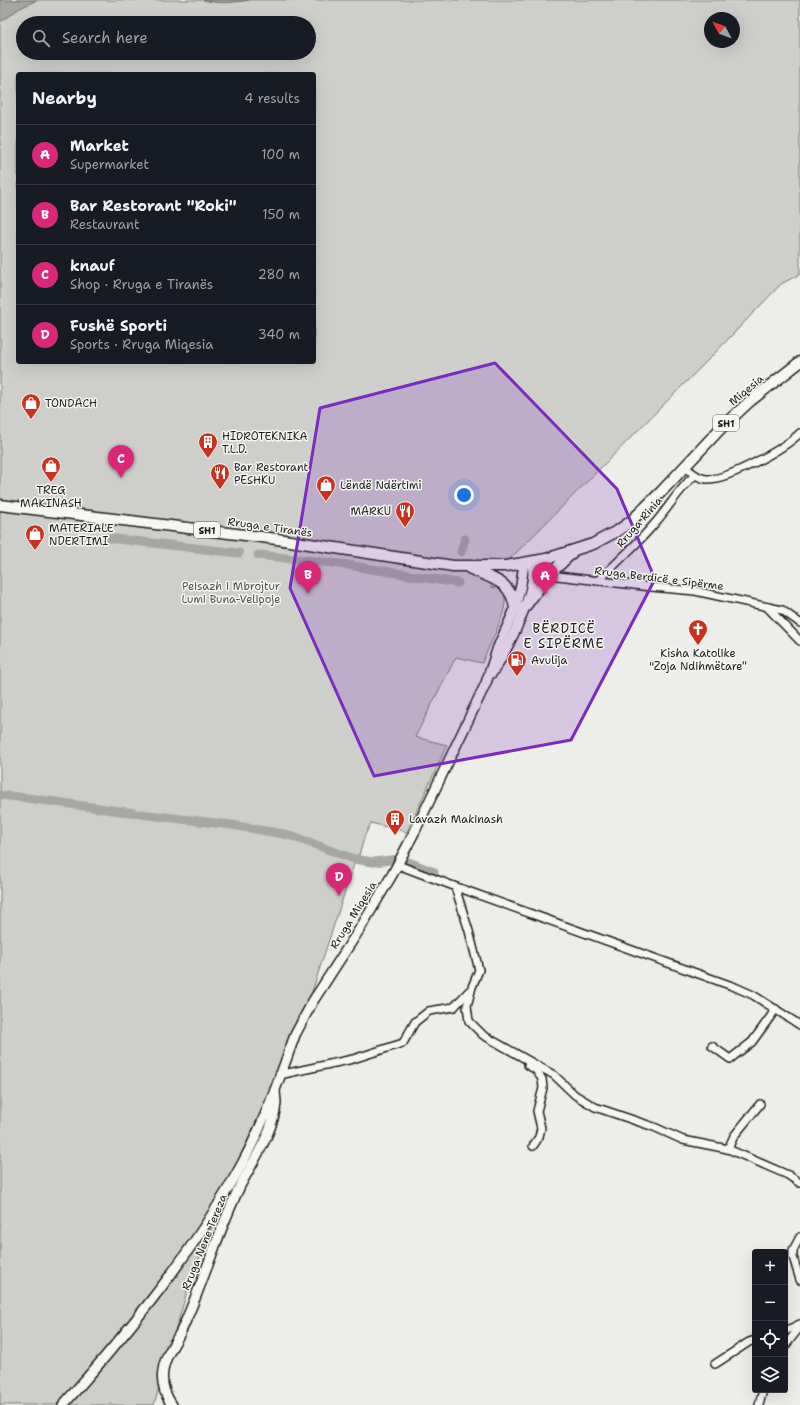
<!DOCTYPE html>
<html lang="en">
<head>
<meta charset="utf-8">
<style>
	:root { --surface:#171b24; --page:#20242c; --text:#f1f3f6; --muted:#9ea1a6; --line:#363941; --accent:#db2777 }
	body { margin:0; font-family:"Shantell Sans",sans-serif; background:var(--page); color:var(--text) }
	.controls { position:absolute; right:12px; bottom:12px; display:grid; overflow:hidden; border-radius:4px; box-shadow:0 4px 16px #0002 }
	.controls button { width:36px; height:36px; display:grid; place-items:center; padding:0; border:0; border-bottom:1px solid var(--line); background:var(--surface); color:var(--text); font:20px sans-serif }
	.compass { position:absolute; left:704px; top:12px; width:36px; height:36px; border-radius:50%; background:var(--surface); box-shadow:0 4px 16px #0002; rotate:311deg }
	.you { position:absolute; left:464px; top:495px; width:14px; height:14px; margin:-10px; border:3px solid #fff; border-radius:50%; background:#1a73e8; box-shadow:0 0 0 6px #1a73e833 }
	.badge { display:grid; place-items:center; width:26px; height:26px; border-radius:50%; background:var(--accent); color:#fff; font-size:13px; font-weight:700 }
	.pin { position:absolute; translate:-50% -33px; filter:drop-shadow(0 1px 2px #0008) }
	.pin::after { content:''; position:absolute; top:21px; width:14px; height:12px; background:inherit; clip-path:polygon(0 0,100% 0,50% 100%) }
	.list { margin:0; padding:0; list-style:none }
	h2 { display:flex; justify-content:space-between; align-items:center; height:52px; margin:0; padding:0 16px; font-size:17px }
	h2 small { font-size:13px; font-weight:400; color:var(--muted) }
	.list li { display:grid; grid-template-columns:26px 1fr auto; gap:12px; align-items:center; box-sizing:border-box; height:60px; padding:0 16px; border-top:1px solid var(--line) }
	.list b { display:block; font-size:15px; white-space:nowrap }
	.list p { margin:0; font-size:13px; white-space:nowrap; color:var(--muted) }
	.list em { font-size:13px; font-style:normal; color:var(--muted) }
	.icon { flex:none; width:22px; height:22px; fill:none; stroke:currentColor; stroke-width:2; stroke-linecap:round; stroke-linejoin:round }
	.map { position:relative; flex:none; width:800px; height:1405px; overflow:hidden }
	.search { position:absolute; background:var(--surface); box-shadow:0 4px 16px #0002; left:16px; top:16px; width:300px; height:44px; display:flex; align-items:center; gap:10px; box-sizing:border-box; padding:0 14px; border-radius:22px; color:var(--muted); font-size:15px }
	.panel { position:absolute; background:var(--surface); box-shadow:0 4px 16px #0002; left:16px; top:72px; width:300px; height:292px; border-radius:4px }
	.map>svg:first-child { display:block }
	.green { fill:#cececb; stroke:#757574; fill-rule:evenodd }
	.water { fill:#a6a6a3; stroke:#6f6f6d }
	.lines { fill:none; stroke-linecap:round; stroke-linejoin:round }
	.canal { stroke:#a6a6a3; stroke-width:9 }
	.street-casing { stroke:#1c1c1c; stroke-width:10 }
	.secondary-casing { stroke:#1c1c1c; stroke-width:12 }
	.primary-casing { stroke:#1c1c1c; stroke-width:13 }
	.street { stroke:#f6f6f2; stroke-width:7 }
	.secondary { stroke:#f6f6f2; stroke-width:9 }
	.primary { stroke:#f6f6f2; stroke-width:10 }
	.marked { fill:#7b2cbf; fill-opacity:0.2; stroke:#7b2cbf; stroke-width:3; stroke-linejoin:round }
	.labels { text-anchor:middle; stroke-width:3; stroke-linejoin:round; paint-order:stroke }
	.shield { fill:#f6f6f2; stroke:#5d5d5c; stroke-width:1 }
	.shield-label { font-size:10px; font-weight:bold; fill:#1c1c1c }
	.street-label { font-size:11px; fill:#1c1c1c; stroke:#f6f6f2 }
	.poi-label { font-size:11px; fill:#1c1c1c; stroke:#f6f6f2; text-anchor:start }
	.park-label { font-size:11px; fill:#515151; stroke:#f6f6f2 }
	.quarter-label { font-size:13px; letter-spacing:1px; fill:#1c1c1c; stroke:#f6f6f2 }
</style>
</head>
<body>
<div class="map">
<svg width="800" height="1405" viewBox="0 0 800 1405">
	<rect width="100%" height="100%" fill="#edede9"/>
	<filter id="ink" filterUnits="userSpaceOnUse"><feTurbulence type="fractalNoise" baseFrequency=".025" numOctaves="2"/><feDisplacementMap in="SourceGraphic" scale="8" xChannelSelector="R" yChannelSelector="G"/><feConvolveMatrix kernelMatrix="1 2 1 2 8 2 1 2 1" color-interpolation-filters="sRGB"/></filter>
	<g filter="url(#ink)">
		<path class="green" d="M0,0H800V274L781,284L710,358L498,571L491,587C517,588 500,621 495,634C491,643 486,653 482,663L456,657L415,737L447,745L407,832L371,823L365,835L359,855H357L302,1022L251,1133L190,1281L154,1405H0ZM710,18H734V42H710ZM23,23H309V53H23ZM18,74H314V362H18Z"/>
		<g class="water">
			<polygon points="0,0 37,0 20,8 0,22"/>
			<path d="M203,0H249C233,3 219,4 203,0Z"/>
		</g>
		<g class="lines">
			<g class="canal">
				<polyline points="108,538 239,553"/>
				<polyline points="461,552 465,539"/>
				<polyline points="258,555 341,564 458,583"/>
				<polyline points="0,795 27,798 134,813"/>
				<polyline points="140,814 232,825 289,835 354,859 373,862 400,859 434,872"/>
			</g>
			<defs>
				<g id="street">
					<path d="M685,467C692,472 697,478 706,479C727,481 785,448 800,433"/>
					<polyline points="549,575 651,587 695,591 782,610 800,623"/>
					<path d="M597,581C617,563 638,543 656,522C669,507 679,489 695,475"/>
					<polyline points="767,607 800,641"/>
					<polyline points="398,865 451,885 735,987 753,995 800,1025"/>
					<polyline points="455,887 469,931 479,970 472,987 467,1006 469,1021 483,1035 554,1075 575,1095 595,1107 654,1127 683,1140 728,1149 788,1175 800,1183"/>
					<polyline points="712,1046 730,1059 752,1042 776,1009"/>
					<polyline points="528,1065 536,1070 542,1079 543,1088 537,1111 541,1128 539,1137 533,1146"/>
					<polyline points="279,1075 353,1059 403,1043 415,1022 429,1011 454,1007 469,991"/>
					<polyline points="728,1149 734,1136 760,1104"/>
					<polyline points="800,1237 793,1250 793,1257 800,1280"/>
					<polyline points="785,1331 800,1324"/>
					<polyline points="785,1346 800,1327"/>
					<polyline points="715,1364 749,1342 755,1340"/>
					<polyline points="759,1405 763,1390"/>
				</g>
				<g id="secondary">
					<path d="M492,673C506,652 541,585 531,562"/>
					<path d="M63,1405C130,1330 195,1251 243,1162C264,1123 280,1077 295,1035L313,1001L361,927L392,875L415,831L486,683L498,647L515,609L521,585L524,563"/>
					<path d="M172,1405C165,1395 161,1383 163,1371C164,1358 173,1346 179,1335C183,1328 186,1320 189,1313C207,1271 220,1227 240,1186C253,1161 274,1131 276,1103C276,1099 275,1094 275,1090"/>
				</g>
				<g id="primary">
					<polyline points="0,505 277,539 453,566 506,566 546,559 593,544 617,531 630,522 661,492 721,428 750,401 800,362"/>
					<path d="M469,568C491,579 512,580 515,609"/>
					<polyline points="524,608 549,575 571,554"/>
				</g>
			</defs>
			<use href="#street" class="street-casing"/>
			<use href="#secondary" class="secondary-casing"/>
			<use href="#primary" class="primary-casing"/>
			<use href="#street" class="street"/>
			<use href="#secondary" class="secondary"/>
			<use href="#primary" class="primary"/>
		</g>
	</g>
	<path class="marked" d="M495,363L617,489L655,579L571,740L374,776L290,588L320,408Z"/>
	<defs>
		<symbol id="shop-pin" viewBox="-11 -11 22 30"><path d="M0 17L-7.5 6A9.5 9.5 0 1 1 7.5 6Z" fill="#c8321e" stroke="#f6f6f2"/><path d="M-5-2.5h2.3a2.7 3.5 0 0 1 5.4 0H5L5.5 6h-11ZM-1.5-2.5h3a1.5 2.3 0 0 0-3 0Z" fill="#fff"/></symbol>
		<symbol id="building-pin" viewBox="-11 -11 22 30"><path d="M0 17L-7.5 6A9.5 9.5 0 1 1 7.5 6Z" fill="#c8321e" stroke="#f6f6f2"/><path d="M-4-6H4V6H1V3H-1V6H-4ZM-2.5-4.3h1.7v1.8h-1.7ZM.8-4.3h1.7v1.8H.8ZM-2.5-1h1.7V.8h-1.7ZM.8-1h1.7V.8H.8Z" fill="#fff"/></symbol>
		<symbol id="restaurant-pin" viewBox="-11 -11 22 30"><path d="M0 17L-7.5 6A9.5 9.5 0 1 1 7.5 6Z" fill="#c8321e" stroke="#f6f6f2"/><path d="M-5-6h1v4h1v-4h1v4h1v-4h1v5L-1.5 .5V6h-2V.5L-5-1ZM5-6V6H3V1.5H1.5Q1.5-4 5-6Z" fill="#fff"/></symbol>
		<symbol id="church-pin" viewBox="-11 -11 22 30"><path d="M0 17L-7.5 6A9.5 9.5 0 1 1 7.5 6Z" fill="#c8321e" stroke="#f6f6f2"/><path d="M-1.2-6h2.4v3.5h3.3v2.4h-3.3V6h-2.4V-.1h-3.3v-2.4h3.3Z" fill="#fff"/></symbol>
		<symbol id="fuel-pin" viewBox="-11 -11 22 30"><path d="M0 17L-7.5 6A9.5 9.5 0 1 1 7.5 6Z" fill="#c8321e" stroke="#f6f6f2"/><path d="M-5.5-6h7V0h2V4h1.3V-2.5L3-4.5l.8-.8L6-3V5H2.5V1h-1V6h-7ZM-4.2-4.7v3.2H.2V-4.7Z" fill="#fff"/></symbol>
	</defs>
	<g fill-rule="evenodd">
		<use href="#shop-pin" x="20" y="392" width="22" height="30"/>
		<use href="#building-pin" x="197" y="431" width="22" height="30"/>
		<use href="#shop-pin" x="40" y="455" width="22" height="30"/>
		<use href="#restaurant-pin" x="209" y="462" width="22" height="30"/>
		<use href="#shop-pin" x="315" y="474" width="22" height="30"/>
		<use href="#restaurant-pin" x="394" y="500" width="22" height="30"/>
		<use href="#shop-pin" x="24" y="523" width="22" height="30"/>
		<use href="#church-pin" x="687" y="618" width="22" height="30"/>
		<use href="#fuel-pin" x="506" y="649" width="22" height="30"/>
		<use href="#building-pin" x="384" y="808" width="22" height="30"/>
	</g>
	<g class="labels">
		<g class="shield">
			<rect x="713" y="415" width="26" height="16" rx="3"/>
			<rect x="194" y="522" width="26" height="16" rx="3"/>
		</g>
		<g class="shield-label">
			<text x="726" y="427">SH1</text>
			<text x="207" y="534">SH1</text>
		</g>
		<g class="street-label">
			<text transform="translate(746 390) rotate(-40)" y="4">Miqesia</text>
			<text transform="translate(639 522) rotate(-49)" y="4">Rruga Rinia</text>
			<text transform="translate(270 527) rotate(8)" y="4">Rruga e Tiranës</text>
			<text transform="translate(659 578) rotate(7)" y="4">Rruga Berdicë e Sipërme</text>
			<text transform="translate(353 915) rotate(-58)" y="4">Rruga Miqesia</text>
			<text transform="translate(204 1242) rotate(-68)" y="4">Rruga Nene Tereza</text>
		</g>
		<g class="poi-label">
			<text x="45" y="407">TONDACH</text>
			<text x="222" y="440">HIDROTEKNIKA<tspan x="222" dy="13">T.L.D.</tspan></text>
			<text x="234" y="471">Bar Restorant<tspan x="234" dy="13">PESHKU</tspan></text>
			<text x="340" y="489">Lëndë Ndërtimi</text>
			<text x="51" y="494" text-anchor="middle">TREG<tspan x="51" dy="13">MAKINASH</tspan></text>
			<text x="391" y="515" text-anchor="end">MARKU</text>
			<text x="49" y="532">MATERIALE<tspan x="49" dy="13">NDERTIMI</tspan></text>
			<text x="698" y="657" text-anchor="middle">Kisha Katolike<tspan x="698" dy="13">"Zoja Ndihmëtare"</tspan></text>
			<text x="531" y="664">Avulija</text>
			<text x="409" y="823">Lavazh Makinash</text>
		</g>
		<g class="park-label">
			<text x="231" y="590">Peisazh i Mbrojtur<tspan x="231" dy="13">Lumi Buna-Velipoje</tspan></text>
		</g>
		<g class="quarter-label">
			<text x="564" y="633">BËRDICË<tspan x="564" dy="15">E SIPËRME</tspan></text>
		</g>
	</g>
</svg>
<div class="controls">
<button>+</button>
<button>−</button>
<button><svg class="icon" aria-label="locate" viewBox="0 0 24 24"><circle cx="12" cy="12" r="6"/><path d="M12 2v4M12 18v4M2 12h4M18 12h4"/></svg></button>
<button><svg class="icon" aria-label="layers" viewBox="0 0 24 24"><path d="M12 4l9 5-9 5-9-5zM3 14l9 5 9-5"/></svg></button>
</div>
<svg class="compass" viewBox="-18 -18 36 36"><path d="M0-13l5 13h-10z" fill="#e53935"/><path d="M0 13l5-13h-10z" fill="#9ea1a6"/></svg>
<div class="you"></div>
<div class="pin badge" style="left:545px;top:595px">A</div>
<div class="pin badge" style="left:308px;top:594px">B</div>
<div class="pin badge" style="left:121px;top:478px">C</div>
<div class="pin badge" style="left:339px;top:896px">D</div>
<div class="search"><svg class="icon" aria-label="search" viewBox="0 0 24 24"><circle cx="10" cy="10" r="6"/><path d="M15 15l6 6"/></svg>Search here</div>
<section class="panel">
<h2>Nearby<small>4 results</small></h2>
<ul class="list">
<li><span class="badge">A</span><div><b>Market</b><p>Supermarket</p></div><em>100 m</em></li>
<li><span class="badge">B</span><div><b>Bar Restorant &quot;Roki&quot;</b><p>Restaurant</p></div><em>150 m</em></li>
<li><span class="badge">C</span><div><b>knauf</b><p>Shop · Rruga e Tiranës</p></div><em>280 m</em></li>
<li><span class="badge">D</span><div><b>Fushë Sporti</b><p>Sports · Rruga Miqesia</p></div><em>340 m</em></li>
</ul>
</section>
</div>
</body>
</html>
